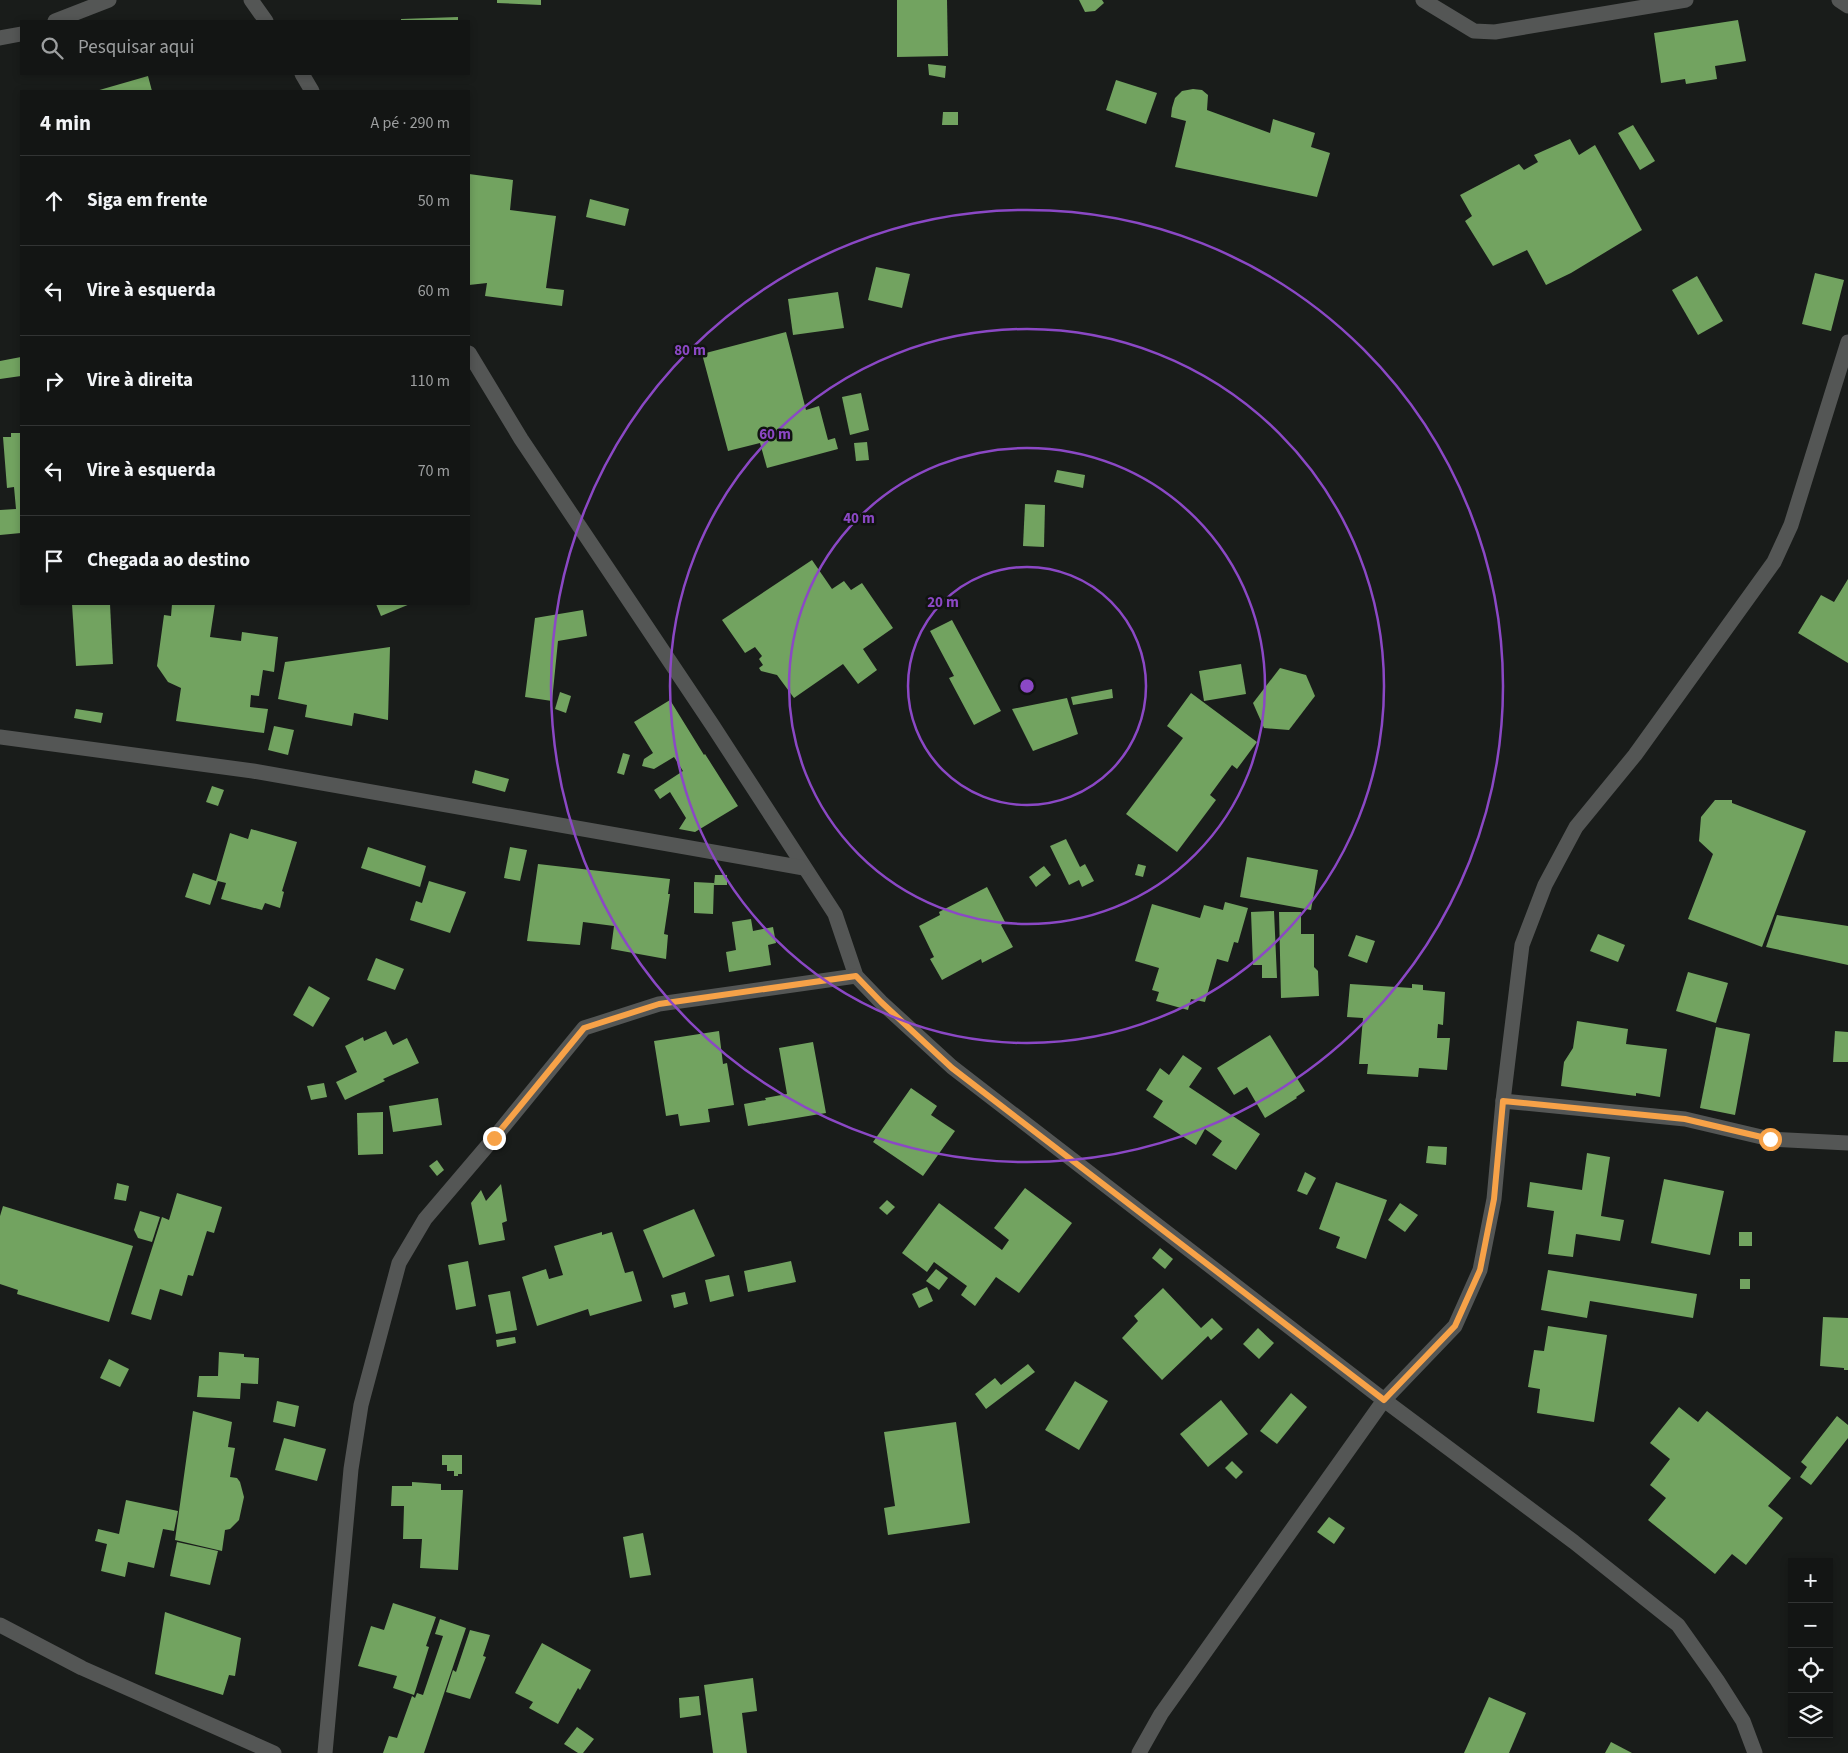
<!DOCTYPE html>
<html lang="pt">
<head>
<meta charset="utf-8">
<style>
	:root { --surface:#131514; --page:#202222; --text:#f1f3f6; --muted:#9d9fa0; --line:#323434 }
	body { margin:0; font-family:"Source Sans 3",sans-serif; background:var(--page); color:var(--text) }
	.controls { position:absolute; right:15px; bottom:15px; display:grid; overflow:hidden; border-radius:0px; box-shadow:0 2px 8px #0003 }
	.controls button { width:45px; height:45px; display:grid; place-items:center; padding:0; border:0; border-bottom:1px solid var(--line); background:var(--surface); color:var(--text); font:25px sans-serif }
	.stop { position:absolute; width:15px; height:15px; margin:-11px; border:4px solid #f7a248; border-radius:50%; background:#fff }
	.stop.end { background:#f7a248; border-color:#fff; box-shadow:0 1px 5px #0008 }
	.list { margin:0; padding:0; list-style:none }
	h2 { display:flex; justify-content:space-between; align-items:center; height:65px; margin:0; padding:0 20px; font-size:21px }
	h2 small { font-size:16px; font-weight:400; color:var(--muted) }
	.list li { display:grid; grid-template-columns:32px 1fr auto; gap:15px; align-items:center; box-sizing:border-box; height:90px; padding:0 20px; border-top:1px solid var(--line) }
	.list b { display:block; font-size:19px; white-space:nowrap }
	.list em { font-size:16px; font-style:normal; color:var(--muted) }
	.icon { flex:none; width:28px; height:28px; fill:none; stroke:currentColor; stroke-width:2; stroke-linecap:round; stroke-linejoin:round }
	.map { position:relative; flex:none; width:1848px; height:1753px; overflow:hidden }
	.search { position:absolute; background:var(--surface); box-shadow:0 2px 8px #0003; left:20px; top:20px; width:450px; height:55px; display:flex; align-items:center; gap:12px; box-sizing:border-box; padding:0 18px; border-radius:0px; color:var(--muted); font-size:19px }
	.panel { position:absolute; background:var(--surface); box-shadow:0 2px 8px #0003; left:20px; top:90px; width:450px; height:515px; border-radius:0px }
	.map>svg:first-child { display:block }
	.building { fill:#72a360 }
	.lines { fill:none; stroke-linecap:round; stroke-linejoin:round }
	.minor { stroke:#545655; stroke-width:15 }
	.route { stroke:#f7a248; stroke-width:6 }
	.ring { fill:none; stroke:#8b48c5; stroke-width:2.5 }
	.centre { fill:#8b48c5; stroke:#101311; stroke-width:2.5 }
	.ring-label { font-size:15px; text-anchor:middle; font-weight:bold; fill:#8b48c5; stroke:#101311; stroke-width:5; stroke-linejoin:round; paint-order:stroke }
</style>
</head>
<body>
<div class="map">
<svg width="1848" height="1753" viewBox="0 0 1848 1753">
	<rect width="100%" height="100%" fill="#191c1a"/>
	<g class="building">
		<polygon points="497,0 541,0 541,5 497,3"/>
		<polygon points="897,0 947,0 948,56 897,57"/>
		<polygon points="1079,0 1102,0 1104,3 1095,11 1085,12"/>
		<polygon points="458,17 458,21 401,21 401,19"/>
		<polygon points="1738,20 1746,61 1715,66 1717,79 1686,84 1685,79 1661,83 1654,33"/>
		<polygon points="928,64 946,66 945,78 929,75"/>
		<polygon points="148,76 152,91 96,91"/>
		<polygon points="1116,80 1157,93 1146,124 1106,110"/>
		<polygon points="1193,89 1202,90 1208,95 1207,110 1270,133 1273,119 1315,133 1311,147 1330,153 1317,197 1175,167 1186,121 1171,117 1172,108 1175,98 1182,91"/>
		<polygon points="943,112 958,112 958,125 942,125"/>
		<polygon points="1633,125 1655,161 1640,170 1618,133"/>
		<polygon points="1570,139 1579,155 1595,145 1642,230 1571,273 1546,285 1527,250 1493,266 1465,221 1472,216 1460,195 1519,164 1524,170 1538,162 1534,155"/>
		<polygon points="469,174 513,180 510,210 556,216 546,288 564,290 562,306 485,296 487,283 469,285"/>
		<polygon points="590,199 629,209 625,226 586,217"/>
		<polygon points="876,267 910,274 902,308 868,300"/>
		<polygon points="1815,273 1844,280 1831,331 1802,324"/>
		<polygon points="1697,276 1723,321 1698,335 1672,290"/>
		<polygon points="838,292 844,328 793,335 788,299"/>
		<polygon points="786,332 806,410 819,406 828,440 835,438 838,449 767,468 760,443 728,451 702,354"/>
		<polygon points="21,357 21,376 0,379 0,361"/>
		<polygon points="861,393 869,430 850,435 842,397"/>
		<polygon points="11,433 21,433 21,533 0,535 0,510 16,509 14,487 7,488 3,437 11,437"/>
		<polygon points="867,442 869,460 856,461 854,443"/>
		<polygon points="1057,470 1085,475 1083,488 1054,482"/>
		<polygon points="1025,504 1045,505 1044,547 1023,546"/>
		<polygon points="812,560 832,589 844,581 851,590 862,583 893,628 863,649 877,670 858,684 843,664 794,698 777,675 761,671 759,668 763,665 759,659 762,656 755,647 745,653 722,620"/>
		<polygon points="1848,579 1848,663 1798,633 1821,595 1834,602"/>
		<polygon points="72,604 110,604 113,664 76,666"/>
		<polygon points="172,604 215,604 210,637 241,641 242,632 278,637 274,672 263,670 259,696 251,695 250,707 268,709 264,733 176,721 181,688 168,682 157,666 164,615 171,616"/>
		<polygon points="376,604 410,604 381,616"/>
		<polygon points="583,610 587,636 558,641 552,701 525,697 535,618"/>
		<polygon points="952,620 1001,711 974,725 949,678 954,676 930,631"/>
		<polygon points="390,647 388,720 354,713 352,726 305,717 307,705 278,699 285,662"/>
		<polygon points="1241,664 1246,694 1204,701 1199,671"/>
		<polygon points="1280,668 1306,675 1315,696 1289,730 1264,728 1253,703"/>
		<polygon points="1112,689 1113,698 1073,705 1071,697"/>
		<polygon points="560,692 571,696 566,713 555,709"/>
		<polygon points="1191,693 1257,742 1237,769 1232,765 1210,795 1216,800 1177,852 1126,814 1183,738 1167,726"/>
		<polygon points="1067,698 1078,734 1033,751 1012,709"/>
		<polygon points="670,700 704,755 705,754 738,806 695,832 679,829 686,818 670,792 660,799 654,790 683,771 674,757 654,769 642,766 644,759 653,753 634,722"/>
		<polygon points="76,709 103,713 101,723 74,718"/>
		<polygon points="274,726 294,730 288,755 268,750"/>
		<polygon points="623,753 630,755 624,775 617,773"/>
		<polygon points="475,770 509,779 505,792 472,783"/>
		<polygon points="212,786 224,790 218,806 206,802"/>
		<polygon points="1715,800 1732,800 1732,803 1806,831 1762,947 1688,919 1713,854 1699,841 1701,817"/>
		<polygon points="251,829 297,842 282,891 284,892 280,908 265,903 262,910 221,899 226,883 218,881 210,905 185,897 193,873 216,881 230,833 248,839"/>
		<polygon points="1066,839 1080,867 1085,864 1094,881 1082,887 1079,880 1069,885 1050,846"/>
		<polygon points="368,847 426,866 420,887 361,868"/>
		<polygon points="510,847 527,850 520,881 504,878"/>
		<polygon points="1247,857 1318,870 1311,910 1240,897"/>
		<polygon points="538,864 670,879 668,894 670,894 664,934 668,935 666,959 611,949 614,926 583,922 580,945 527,941"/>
		<polygon points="1138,864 1146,866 1143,877 1135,875"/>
		<polygon points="1044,866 1051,875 1036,887 1029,877"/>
		<polygon points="715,875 727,875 727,885 714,885"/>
		<polygon points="429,881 466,892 450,933 410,920 416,901 422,903"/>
		<polygon points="694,882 714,883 713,914 694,913"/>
		<polygon points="987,887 1005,922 1001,925 1013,947 982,963 981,959 942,980 930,959 934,957 919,926 940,915 939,912"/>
		<polygon points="1225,902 1248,908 1238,943 1234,942 1228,962 1217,959 1205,1002 1191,999 1188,1010 1156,1001 1159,992 1152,990 1159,968 1135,961 1152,904 1200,918 1204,905 1223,910"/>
		<polygon points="1274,911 1277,978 1262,978 1262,965 1253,965 1251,912"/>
		<polygon points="1279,912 1301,912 1301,934 1314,934 1314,967 1318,971 1319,996 1281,998"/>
		<polygon points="1777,915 1848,926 1848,965 1766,947"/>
		<polygon points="751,919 753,931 773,927 776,943 768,945 771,965 729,972 726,952 736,950 732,922"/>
		<polygon points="1598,934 1625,945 1618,962 1590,951"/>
		<polygon points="1356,935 1375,941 1367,963 1348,956"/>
		<polygon points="376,958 404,969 395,990 367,980"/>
		<polygon points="1688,972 1728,983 1716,1023 1676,1011"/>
		<polygon points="1350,984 1412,988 1412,984 1423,985 1423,990 1445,992 1443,1025 1438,1024 1437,1038 1450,1038 1447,1070 1419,1068 1418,1077 1367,1074 1368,1064 1359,1064 1363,1018 1347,1017"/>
		<polygon points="309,986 330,998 313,1027 293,1015"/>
		<polygon points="1577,1021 1628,1029 1626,1044 1667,1049 1660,1097 1636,1093 1636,1096 1561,1086 1564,1062 1573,1048"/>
		<polygon points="1716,1027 1750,1034 1735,1115 1700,1108"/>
		<polygon points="386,1031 393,1045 407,1038 419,1063 383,1079 385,1081 345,1100 336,1082 357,1072 345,1046 363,1037 364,1041"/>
		<polygon points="719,1031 723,1064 727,1063 734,1105 708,1109 710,1122 680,1126 678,1114 666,1116 654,1041"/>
		<polygon points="1835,1031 1848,1032 1848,1062 1833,1062"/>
		<polygon points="1270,1035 1305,1091 1296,1097 1297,1098 1265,1118 1247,1087 1234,1095 1217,1068"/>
		<polygon points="813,1042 826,1113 748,1126 744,1104 766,1100 765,1098 787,1094 779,1048"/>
		<polygon points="1183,1055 1202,1068 1189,1087 1260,1134 1236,1170 1212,1155 1222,1141 1205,1129 1196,1145 1153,1117 1163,1101 1146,1090 1160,1068 1169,1075"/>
		<polygon points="324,1083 327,1097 311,1100 307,1086"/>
		<polygon points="911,1088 937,1106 931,1115 955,1131 923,1176 873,1142"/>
		<polygon points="438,1098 442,1125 393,1132 389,1106"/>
		<polygon points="383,1112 383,1154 358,1155 357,1113"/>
		<polygon points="1428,1146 1447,1147 1446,1165 1426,1163"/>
		<polygon points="1587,1153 1610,1157 1601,1216 1624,1220 1620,1241 1576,1234 1573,1257 1548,1254 1554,1211 1527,1207 1530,1182 1582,1190"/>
		<polygon points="437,1160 444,1170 437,1176 429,1166"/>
		<polygon points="1305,1172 1316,1178 1307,1195 1297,1191"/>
		<polygon points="1664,1179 1724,1191 1710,1255 1651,1243"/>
		<polygon points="1336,1182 1387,1200 1366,1259 1336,1248 1340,1237 1319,1229"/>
		<polygon points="117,1183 129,1186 126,1201 114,1199"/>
		<polygon points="501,1184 507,1221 502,1223 505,1240 479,1245 471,1203 481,1190 486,1201"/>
		<polygon points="1025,1188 1072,1223 1019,1293 996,1277 975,1306 961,1295 967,1286 934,1262 927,1272 902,1253 939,1203 1002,1250 1009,1240 994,1228"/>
		<polygon points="177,1193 222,1207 214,1233 207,1231 193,1276 188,1275 182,1296 160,1289 151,1320 131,1314 162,1217 169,1220"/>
		<polygon points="887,1200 895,1207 887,1215 879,1208"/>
		<polygon points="1400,1203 1418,1215 1405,1232 1388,1220"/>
		<polygon points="3,1206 133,1246 109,1322 17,1294 18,1290 0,1284 0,1216"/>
		<polygon points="694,1209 715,1256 663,1278 643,1230"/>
		<polygon points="140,1211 160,1217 152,1242 138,1238 134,1230"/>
		<polygon points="602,1232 602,1235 612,1232 625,1273 633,1271 642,1301 590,1316 588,1309 537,1326 522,1277 546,1269 549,1279 563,1275 554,1246"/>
		<rect x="1739" y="1232" width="13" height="14"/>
		<polygon points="1160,1248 1173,1259 1165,1269 1152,1258"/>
		<polygon points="468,1261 476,1306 456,1310 448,1265"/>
		<polygon points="791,1261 796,1282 748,1292 744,1271"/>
		<polygon points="936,1269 948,1278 939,1290 926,1281"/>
		<polygon points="1548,1270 1697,1294 1693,1318 1590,1301 1587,1318 1541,1310"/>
		<polygon points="729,1275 734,1296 710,1302 705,1280"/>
		<rect x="1740" y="1279" width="10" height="10"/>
		<polygon points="927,1287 933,1301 919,1308 912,1294"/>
		<polygon points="1163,1288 1201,1328 1212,1318 1223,1329 1211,1340 1208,1336 1162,1380 1122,1338 1138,1321 1134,1316"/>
		<polygon points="510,1291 517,1330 496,1334 488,1295"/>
		<polygon points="685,1292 688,1304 674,1308 671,1295"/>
		<polygon points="1823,1317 1848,1318 1848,1370 1844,1370 1844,1368 1820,1366"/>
		<polygon points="1548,1326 1607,1335 1594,1422 1537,1413 1540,1389 1528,1387 1534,1350 1544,1351"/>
		<polygon points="1258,1328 1274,1343 1259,1359 1243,1344"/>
		<polygon points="515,1337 516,1343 497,1347 496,1340"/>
		<polygon points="219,1352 244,1354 244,1357 259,1358 258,1384 241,1383 240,1399 197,1397 199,1376 218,1376"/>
		<polygon points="109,1359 129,1369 120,1387 100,1378"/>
		<polygon points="1028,1364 1035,1372 986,1409 975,1394 995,1378 1001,1385"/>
		<polygon points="1075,1381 1108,1401 1079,1450 1045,1430"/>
		<polygon points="1291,1393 1307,1407 1277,1444 1260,1431"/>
		<polygon points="1221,1400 1248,1434 1208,1467 1180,1434"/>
		<polygon points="277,1401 299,1406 295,1427 273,1422"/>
		<polygon points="1679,1407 1698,1422 1707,1411 1791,1478 1768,1506 1783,1518 1746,1565 1732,1554 1715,1574 1648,1520 1666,1498 1650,1485 1670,1459 1650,1443"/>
		<polygon points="193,1411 232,1422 228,1447 235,1448 230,1477 237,1478 240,1482 244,1497 239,1520 230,1529 225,1530 222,1551 175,1540"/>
		<polygon points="1837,1416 1848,1425 1848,1438 1811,1485 1800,1477 1807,1467 1801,1462"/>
		<polygon points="956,1422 970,1523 888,1535 884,1508 895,1506 884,1432"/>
		<polygon points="284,1438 326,1449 317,1481 275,1470"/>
		<polygon points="442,1455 462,1455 462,1474 458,1474 458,1476 454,1476 454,1471 447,1471 447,1465 442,1465"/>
		<polygon points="1232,1461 1243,1472 1236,1479 1225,1468"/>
		<polygon points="412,1482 441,1484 441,1490 463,1490 458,1570 420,1568 422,1539 403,1539 404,1506 391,1506 392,1486 412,1486"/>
		<polygon points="126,1500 178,1511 174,1531 163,1529 154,1568 128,1562 125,1577 101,1571 107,1544 95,1541 98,1529 119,1534"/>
		<polygon points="1329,1517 1345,1528 1334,1544 1317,1532"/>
		<polygon points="643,1533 651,1575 630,1578 623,1537"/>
		<polygon points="177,1542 218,1551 210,1585 170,1576"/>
		<polygon points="393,1603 436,1617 426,1646 429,1647 414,1695 393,1688 397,1676 358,1666 371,1626 384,1630"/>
		<polygon points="165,1612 241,1638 235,1676 229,1675 223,1695 155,1674"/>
		<polygon points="440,1619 466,1628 424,1753 383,1753 389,1736 397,1738 412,1696 415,1698 417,1693 423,1695 443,1636 435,1634"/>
		<polygon points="470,1630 490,1635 483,1656 486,1657 470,1699 446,1692 453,1670 456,1672"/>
		<polygon points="542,1643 591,1670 580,1690 578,1688 558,1724 529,1708 533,1702 515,1693"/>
		<polygon points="753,1678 757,1711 742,1713 747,1753 713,1753 704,1685"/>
		<polygon points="699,1696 701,1715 680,1718 679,1698"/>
		<polygon points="1489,1697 1526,1713 1509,1753 1464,1753"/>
		<polygon points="577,1727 594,1739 583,1753 578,1753 564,1744"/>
		<polygon points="1611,1742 1632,1753 1605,1753"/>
	</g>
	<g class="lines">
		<g class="minor">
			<polyline points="251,0 266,21"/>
			<polyline points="1423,0 1474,31 1495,32 1686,0"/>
			<polyline points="1839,0 1848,6"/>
			<polyline points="55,21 109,0"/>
			<polyline points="0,38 21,34"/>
			<polyline points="302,74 312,91"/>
			<polyline points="469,353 521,439 713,726 835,914 856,976 881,1002 952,1067 1384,1400 1574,1542 1678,1625 1717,1680 1743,1721 1755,1753"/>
			<polyline points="0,737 253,771 804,868"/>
			<polyline points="1503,1101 1685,1119 1770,1139 1848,1143"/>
			<polyline points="0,1625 82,1668 274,1753"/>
			<polyline points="325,1753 351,1469 361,1405 399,1263 425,1219 494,1138 584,1028 659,1004 856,976"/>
			<polyline points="1139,1753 1161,1714 1384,1400 1455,1326 1480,1270 1494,1199 1503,1101 1522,945 1545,885 1576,827 1635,755 1774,562 1791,525 1848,342"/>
		</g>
	</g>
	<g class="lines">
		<polyline class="route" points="494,1138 584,1028 659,1004 856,976 881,1002 952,1068 1384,1400 1455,1326 1480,1270 1494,1199 1503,1101 1685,1119 1770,1139"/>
	</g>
	<g class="ring">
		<circle cx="1027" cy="686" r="119"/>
		<circle cx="1027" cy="686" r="238"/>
		<circle cx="1027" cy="686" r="357"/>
		<circle cx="1027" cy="686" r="476"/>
	</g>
	<circle cx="1027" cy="686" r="8" class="centre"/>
	<g class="ring-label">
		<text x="690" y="355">80 m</text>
		<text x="775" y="439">60 m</text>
		<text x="859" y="523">40 m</text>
		<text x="943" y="607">20 m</text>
	</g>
</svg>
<div class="controls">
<button>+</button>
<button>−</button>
<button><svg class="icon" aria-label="locate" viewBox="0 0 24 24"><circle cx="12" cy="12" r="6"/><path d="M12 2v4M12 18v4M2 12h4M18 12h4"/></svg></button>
<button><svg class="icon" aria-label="layers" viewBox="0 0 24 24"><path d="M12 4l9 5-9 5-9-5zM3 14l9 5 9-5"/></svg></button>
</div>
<div class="stop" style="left:1770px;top:1139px"></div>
<div class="stop end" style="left:494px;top:1138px"></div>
<div class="search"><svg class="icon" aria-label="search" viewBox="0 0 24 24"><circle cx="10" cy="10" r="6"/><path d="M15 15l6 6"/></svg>Pesquisar aqui</div>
<section class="panel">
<h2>4 min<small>A pé · 290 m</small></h2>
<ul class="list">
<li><svg class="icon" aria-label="ahead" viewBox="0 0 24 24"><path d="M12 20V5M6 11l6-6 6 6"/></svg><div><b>Siga em frente</b></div><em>50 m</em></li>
<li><svg class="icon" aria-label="left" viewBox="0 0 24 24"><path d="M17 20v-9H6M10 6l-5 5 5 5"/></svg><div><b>Vire à esquerda</b></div><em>60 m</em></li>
<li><svg class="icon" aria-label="right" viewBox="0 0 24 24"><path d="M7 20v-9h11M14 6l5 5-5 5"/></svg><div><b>Vire à direita</b></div><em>110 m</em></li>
<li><svg class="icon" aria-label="left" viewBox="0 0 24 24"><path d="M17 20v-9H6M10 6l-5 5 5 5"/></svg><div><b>Vire à esquerda</b></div><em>70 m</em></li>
<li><svg class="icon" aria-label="arrive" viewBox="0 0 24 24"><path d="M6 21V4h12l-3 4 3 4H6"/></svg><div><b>Chegada ao destino</b></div></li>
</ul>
</section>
</div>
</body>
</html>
